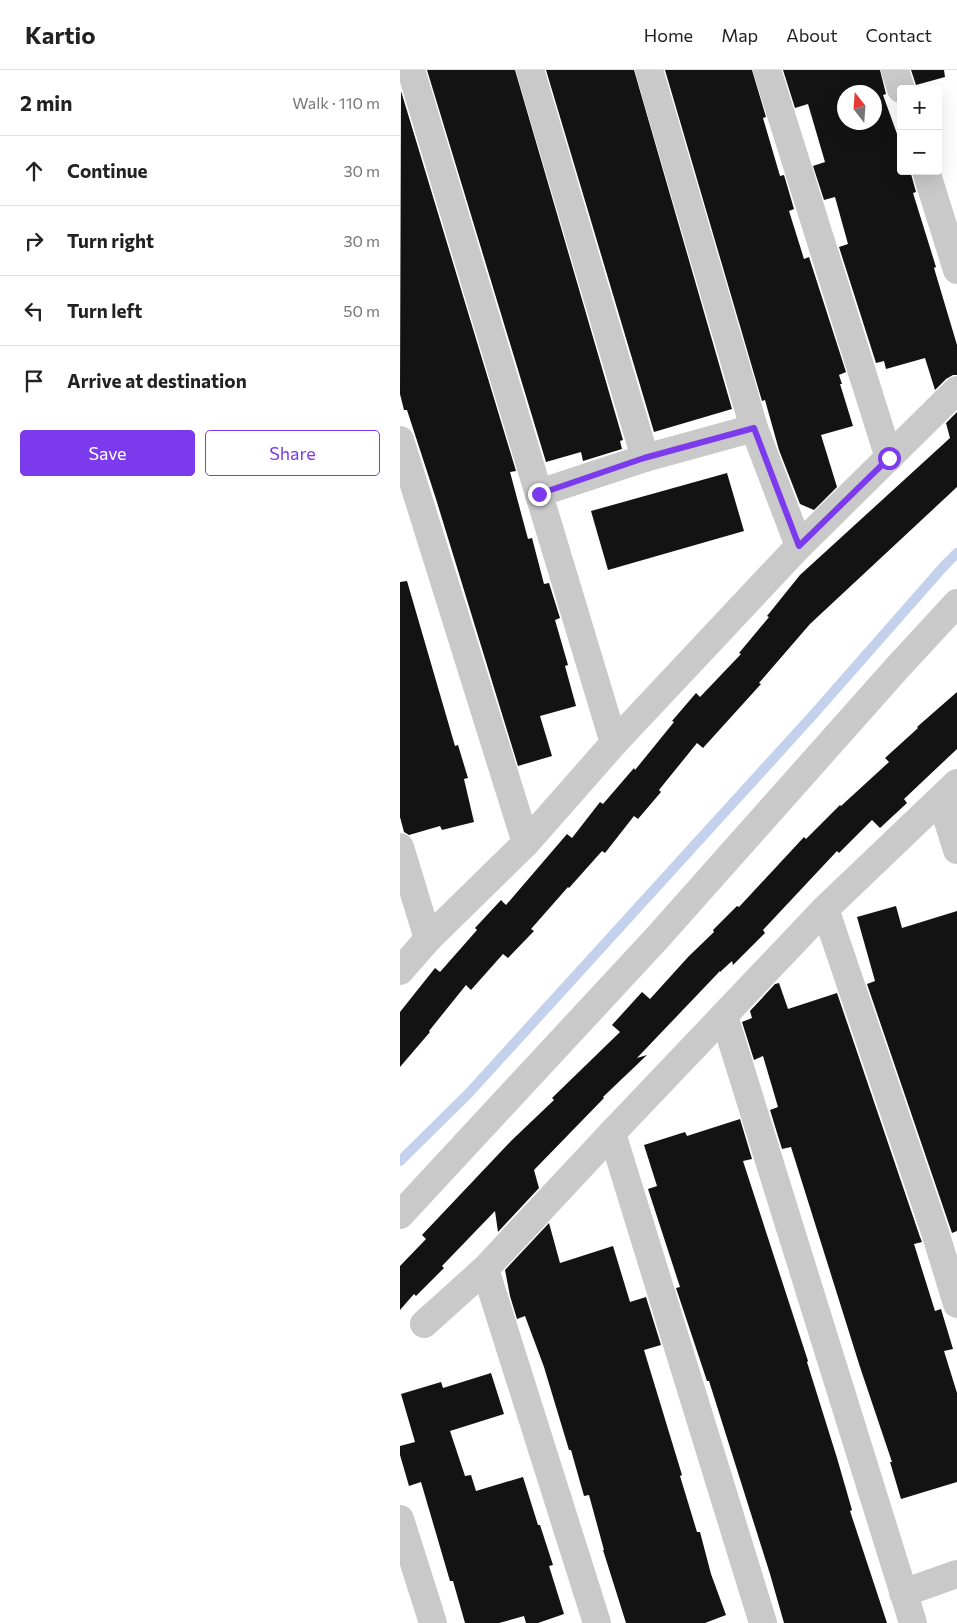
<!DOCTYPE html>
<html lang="en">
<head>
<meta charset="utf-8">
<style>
	:root { --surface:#fff; --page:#f2f2f2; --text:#222; --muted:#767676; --line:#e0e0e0; --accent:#7c3aed }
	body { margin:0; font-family:Commissioner,sans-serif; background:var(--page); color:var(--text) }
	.controls { position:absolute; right:15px; top:15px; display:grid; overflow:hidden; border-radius:5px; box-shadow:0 5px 20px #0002 }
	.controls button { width:45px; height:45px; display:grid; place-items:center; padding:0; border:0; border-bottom:1px solid var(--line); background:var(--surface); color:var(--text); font:25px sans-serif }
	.compass { position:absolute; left:437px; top:15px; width:45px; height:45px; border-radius:50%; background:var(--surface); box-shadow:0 5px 20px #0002; rotate:343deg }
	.stop { position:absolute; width:15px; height:15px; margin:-11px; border:4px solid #7c3aed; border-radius:50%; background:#fff }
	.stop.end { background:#7c3aed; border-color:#fff; box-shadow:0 1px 5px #0008 }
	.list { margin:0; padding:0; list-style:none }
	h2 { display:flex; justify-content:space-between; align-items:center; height:65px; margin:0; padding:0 20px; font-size:21px }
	h2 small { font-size:16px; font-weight:400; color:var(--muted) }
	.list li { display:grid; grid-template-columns:32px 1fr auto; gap:15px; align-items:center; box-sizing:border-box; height:70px; padding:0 20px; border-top:1px solid var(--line) }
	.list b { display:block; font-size:19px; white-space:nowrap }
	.list em { font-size:16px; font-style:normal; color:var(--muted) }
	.actions { display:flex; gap:10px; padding:15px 20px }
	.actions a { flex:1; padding:11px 0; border:1px solid var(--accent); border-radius:5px; text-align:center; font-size:18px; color:var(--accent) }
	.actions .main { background:var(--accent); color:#fff }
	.icon { flex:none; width:28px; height:28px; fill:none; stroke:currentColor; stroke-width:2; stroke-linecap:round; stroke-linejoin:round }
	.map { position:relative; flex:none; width:557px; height:1553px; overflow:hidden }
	header { display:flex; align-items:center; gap:30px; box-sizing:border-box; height:70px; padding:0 25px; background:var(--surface); border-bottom:1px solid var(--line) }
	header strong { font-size:24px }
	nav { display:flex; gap:28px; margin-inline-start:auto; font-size:18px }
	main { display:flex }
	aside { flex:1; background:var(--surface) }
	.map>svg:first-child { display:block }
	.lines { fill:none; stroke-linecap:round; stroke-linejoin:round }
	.stream { stroke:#c3d1ed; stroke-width:10 }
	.building { fill:#131313; fill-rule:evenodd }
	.minor { stroke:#c9c9c9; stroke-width:28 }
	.tertiary { stroke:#c9c9c9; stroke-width:28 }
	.route { stroke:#7c3aed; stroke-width:6 }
</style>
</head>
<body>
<header>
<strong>Kartio</strong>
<nav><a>Home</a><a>Map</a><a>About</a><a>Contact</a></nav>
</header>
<main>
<aside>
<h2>2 min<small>Walk · 110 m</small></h2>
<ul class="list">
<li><svg class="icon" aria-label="ahead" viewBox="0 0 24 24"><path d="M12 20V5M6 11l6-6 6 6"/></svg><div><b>Continue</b></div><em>30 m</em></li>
<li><svg class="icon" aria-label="right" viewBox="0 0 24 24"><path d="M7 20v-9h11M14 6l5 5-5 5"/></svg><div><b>Turn right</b></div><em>30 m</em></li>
<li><svg class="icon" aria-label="left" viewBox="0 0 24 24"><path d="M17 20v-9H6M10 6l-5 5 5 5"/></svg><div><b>Turn left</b></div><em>50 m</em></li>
<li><svg class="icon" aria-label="arrive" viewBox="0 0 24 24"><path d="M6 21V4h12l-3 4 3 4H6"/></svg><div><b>Arrive at destination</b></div></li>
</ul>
<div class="actions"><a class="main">Save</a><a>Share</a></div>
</aside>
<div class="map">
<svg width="557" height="1553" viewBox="0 0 557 1553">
	<rect width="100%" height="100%" fill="#fff"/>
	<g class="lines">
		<polyline class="stream" points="0,1091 68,1024 413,645 544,496 557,483"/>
	</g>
	<g class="building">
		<polygon points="27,0 115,0 223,370 220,371 222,379 183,391 181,382 146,392"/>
		<polygon points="146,0 234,0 332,339 254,362"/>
		<polygon points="265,0 352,0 366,47 363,48 380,106 384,105 394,139 389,141 404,189 409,187 446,302 439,305 442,314 440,314 453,356 421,365 437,417 414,440 400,434 379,380 365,330 362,331"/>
		<path d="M383,0H480L486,24L483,25L501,75V101H510L511,104L516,122L513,123L536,197L534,198L557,275V305H553L546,309L535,320L525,288L486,299L484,291L476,293L439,177L448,174L435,127L424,130L413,96L425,92L408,34L395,38ZM444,22H474V52H444Z"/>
		<polygon points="511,0 544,0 545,7 516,15"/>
		<polygon points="1,21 116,401 110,402 128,469 132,468 144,514 149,513 160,548 155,550 168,595 165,596 176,636 140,646 152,686 118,696 36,429 7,340 4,340 0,324"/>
		<polygon points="557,342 557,417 410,554 359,613 361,614 303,678 297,673 259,720 261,722 238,749 234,746 205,783 202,781 169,818 168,817 131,859 134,861 108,888 103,884 71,920 66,915 29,961 30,962 0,997 0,942 35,898 40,902 77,860 75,858 101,830 106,835 167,764 172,768 200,732 203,734 234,698 235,700 274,652 272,651 296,623 300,627 341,584 339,583 369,547 367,546 400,505 550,368 546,353"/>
		<polygon points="327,403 344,461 208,500 191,441"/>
		<polygon points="7,511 55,676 58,675 68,708 64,709 74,752 42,760 40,756 9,765 4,762 0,747 0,512"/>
		<polygon points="557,622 557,679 504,729 507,733 480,758 472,750 439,783 437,781 363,860 365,863 333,895 332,891 320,902 320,901 237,988 247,985 203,1027 204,1028 134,1100 139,1118 98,1162 95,1141 42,1196 44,1198 16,1226 14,1224 0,1240 0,1196 26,1169 22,1165 112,1070 154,1030 152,1028 220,962 212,955 242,922 250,929 289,886 314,862 313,860 337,836 339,837 404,767 406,769 440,735 441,736 489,692 485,688 518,658 517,657"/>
		<polygon points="496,836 502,858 557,841 557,1161 552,1163 467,914 475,911 457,847"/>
		<polygon points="379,913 388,939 437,923 520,1167 522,1172 514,1174 535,1241 541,1239 553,1279 544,1281 557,1323 557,1412 501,1429 490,1392 492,1392 460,1297 391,1077 382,1079 370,1040 378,1037 363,986 354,990 342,952 352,948 350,941 375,914"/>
		<polygon points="340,1049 352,1089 343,1091 408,1291 407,1292 437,1388 452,1440 450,1441 487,1553 384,1553 370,1504 309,1311 307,1311 276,1218 280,1217 248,1119 257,1116 244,1075 285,1062 287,1066"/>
		<polygon points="149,1153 160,1193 213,1176 230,1232 246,1227 261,1275 244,1280 282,1405 280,1406 297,1462 300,1462 311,1504 326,1545 305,1553 226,1553 203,1480 204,1480 189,1425 184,1426 171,1380 169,1380 144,1297 125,1246 117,1249 110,1226 105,1200"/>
		<polygon points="91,1303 104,1344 50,1361 65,1406 71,1405 76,1421 123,1407 138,1455 140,1455 153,1495 149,1496 164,1544 138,1553 126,1553 124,1546 99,1553 65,1553 53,1511 50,1511 21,1412 9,1416 0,1385 0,1376 15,1372 1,1324 41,1312 43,1318"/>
	</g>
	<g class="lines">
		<g class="minor">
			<polyline points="11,0 214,673"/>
			<polyline points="130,0 245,388"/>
			<polyline points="249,0 354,358 399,476"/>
			<polyline points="367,0 489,388"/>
			<polyline points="495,0 501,19"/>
			<polyline points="526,101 557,200"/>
			<polyline points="0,370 126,773"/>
			<polyline points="139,423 245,388 354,358"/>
			<polyline points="541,729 557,780"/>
			<polyline points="0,777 28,869"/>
			<polyline points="425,839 535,1162 557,1234"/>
			<polyline points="0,901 28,869 126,773 214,673 399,476 557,320"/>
			<polyline points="324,946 513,1553"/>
			<polyline points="212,1063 363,1553"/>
			<polyline points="0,1145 257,868 497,598 557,533"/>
			<polyline points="85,1199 197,1553"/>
			<polyline points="24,1254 85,1199 212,1063 425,839 557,713"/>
			<polyline points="503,1523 557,1504"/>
		</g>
		<polyline class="tertiary" points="0,1449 33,1553"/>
	</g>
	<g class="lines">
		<polyline class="route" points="139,424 244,388 354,358 399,476 489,388"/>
	</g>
</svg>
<div class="controls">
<button>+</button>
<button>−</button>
</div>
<svg class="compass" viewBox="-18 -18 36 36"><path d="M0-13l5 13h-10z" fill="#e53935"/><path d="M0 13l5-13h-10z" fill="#767676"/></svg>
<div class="stop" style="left:489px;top:388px"></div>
<div class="stop end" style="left:139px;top:424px"></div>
</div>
</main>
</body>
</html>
